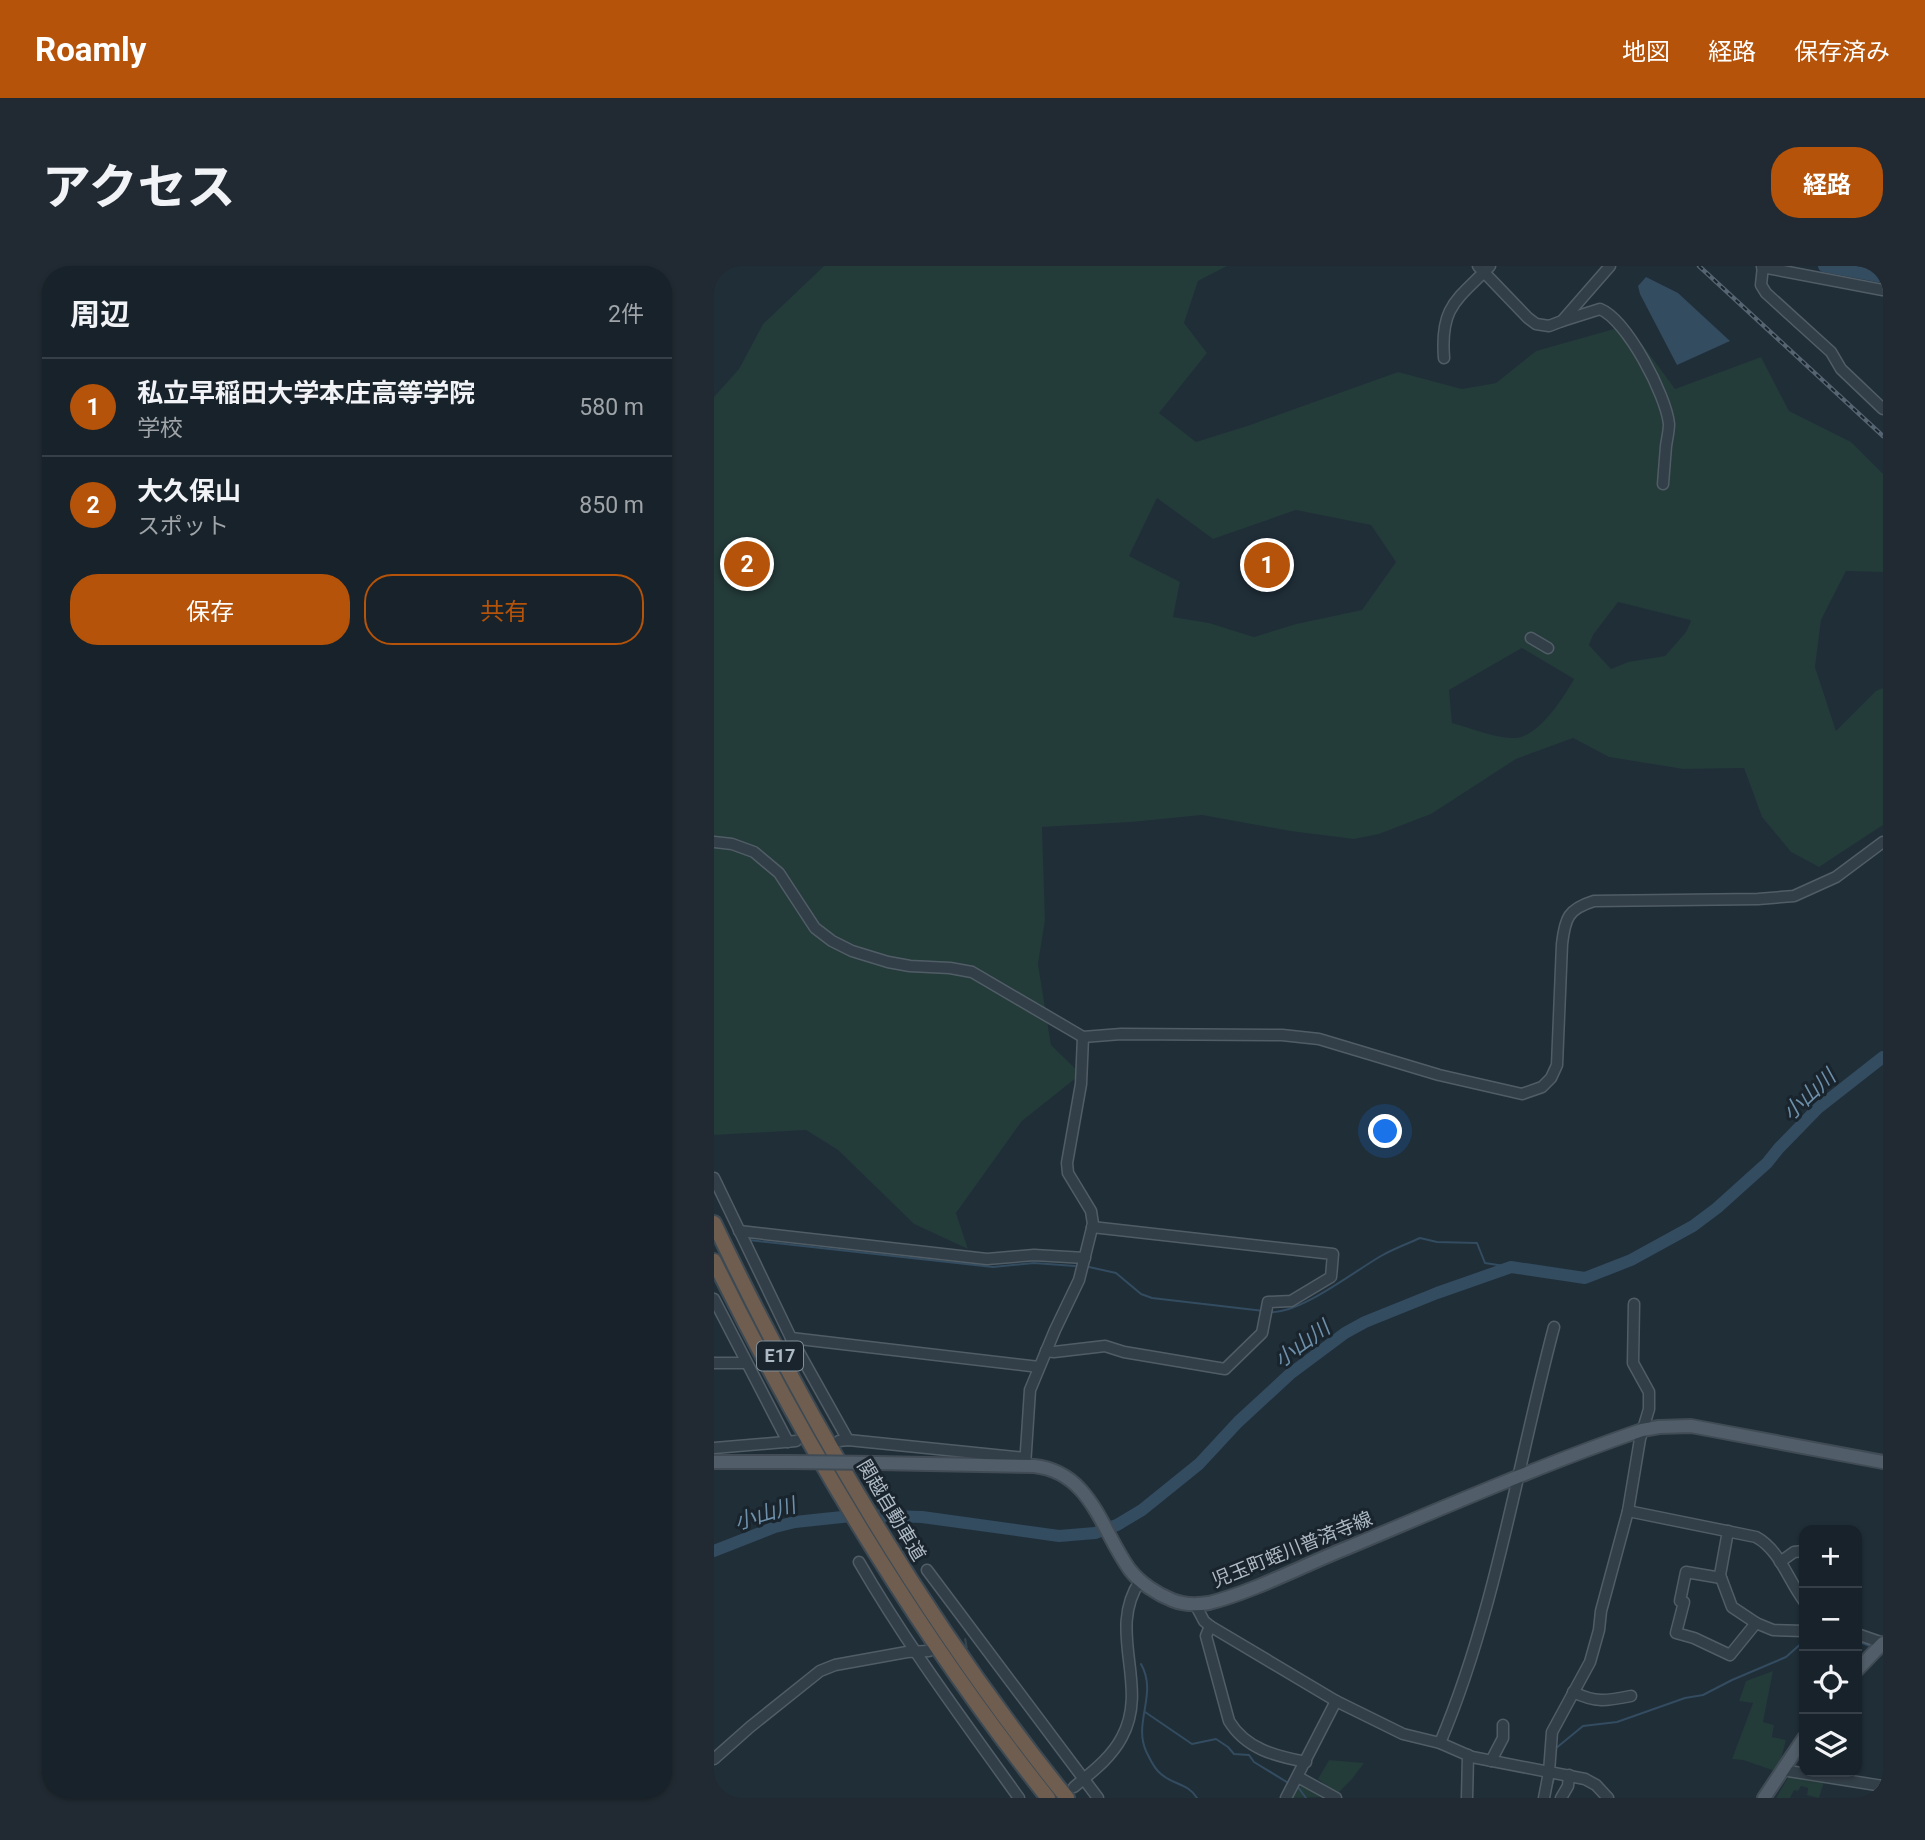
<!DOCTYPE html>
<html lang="ja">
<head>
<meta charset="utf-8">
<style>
	:root { --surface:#18222a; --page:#212a32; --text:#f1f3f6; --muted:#9fa4a8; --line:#363f47; --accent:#b45309 }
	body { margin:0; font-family:Roboto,"Noto Sans JP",sans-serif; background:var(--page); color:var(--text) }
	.controls { position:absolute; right:21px; bottom:21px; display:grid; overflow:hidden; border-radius:14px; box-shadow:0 2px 5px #0004 }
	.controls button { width:63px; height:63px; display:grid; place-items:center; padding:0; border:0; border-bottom:2px solid var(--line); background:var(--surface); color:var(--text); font:35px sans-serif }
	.you { position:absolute; left:672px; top:866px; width:24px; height:24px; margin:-18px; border:5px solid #fff; border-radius:50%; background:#1a73e8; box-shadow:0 0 0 10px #1a73e833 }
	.badge { display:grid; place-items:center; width:46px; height:46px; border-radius:50%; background:var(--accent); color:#fff; font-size:23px; font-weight:700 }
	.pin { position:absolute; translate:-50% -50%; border:4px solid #fff; box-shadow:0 2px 7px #0006 }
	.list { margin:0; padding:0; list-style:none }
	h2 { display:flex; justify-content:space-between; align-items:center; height:91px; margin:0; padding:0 28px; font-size:30px }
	h2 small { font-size:23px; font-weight:400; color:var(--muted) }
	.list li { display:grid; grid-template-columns:46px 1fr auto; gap:21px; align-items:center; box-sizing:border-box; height:98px; padding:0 28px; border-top:2px solid var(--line) }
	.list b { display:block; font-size:26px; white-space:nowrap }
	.list p { margin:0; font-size:23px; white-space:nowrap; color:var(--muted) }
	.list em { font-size:23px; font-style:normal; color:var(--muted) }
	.actions { display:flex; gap:14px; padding:21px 28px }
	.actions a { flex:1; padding:16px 0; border:2px solid var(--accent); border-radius:28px; text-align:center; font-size:24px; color:var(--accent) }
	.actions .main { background:var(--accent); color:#fff }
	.icon { flex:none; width:38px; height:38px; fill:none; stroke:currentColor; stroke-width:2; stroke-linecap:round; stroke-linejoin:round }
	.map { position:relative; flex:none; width:1169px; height:1532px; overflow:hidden; border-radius:28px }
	header { display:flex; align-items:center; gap:42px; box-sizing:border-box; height:98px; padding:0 35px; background:var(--accent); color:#fff }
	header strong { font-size:33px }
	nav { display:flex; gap:38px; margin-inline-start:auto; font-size:24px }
	.intro { display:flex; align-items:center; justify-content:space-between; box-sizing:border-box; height:168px; padding:0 42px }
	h1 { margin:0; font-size:49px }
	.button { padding:18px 32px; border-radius:28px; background:var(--accent); color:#fff; font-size:24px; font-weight:700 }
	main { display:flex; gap:42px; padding:0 42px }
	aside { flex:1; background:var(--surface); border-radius:28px; box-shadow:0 2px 5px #0004 }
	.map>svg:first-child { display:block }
	.green { fill:#233b39; fill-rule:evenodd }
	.water { fill:#334c60 }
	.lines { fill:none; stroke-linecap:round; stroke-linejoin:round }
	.stream { stroke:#334c60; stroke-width:2 }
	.river { stroke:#334c60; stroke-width:12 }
	.minor-tunnel { stroke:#35434d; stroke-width:10; stroke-dasharray:10 5; stroke-linecap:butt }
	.minor-casing { stroke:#515d66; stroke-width:13 }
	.major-casing { stroke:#404b55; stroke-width:16 }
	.highway-casing { stroke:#3e4a53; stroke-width:18 }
	.minor { stroke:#333f48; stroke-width:10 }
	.major { stroke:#515e69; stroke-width:12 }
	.highway { stroke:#6f5e50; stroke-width:14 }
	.rail-casing { stroke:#556470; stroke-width:4.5 }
	.rail { stroke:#19242d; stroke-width:2; stroke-dasharray:5; stroke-linecap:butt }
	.major-bridge-casing { stroke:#404b55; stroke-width:16; stroke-linecap:butt }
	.major-bridge { stroke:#515e69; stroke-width:12 }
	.labels { text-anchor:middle; stroke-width:6; stroke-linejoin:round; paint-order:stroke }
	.shield { fill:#19242d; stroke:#818d97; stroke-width:2 }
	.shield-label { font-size:18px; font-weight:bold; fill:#aebac5 }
	.street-label { font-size:19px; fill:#aebac5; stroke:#19242d }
	.water-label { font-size:21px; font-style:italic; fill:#6e90aa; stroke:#19242d }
</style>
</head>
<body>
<header>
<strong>Roamly</strong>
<nav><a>地図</a><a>経路</a><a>保存済み</a></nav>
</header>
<div class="intro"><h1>アクセス</h1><a class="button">経路</a></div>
<main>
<aside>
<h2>周辺<small>2件</small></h2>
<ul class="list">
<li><span class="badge">1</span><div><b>私立早稲田大学本庄高等学院</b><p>学校</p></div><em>580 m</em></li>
<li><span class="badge">2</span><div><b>大久保山</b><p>スポット</p></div><em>850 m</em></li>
</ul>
<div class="actions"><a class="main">保存</a><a>共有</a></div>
</aside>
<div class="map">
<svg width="1169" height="1532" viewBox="0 0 1169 1532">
	<rect width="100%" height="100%" fill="#202e38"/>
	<g class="green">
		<path d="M110,0H513L484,15L470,57L493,87L445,147L482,176L536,159L684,106L748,123L782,117L822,85L914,59L961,123L1047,91L1075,145L1137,176L1169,208V306L1132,305L1107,354L1101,401L1122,465L1162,425L1169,422V559L1105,601L1077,586L1048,551L1030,502L969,503L895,491L859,472L802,493L717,548L665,568L640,573L576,565L488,549L418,556L328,561L331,654L324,698L337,779L367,808L308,855L242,947L254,983L200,958L124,884L92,864L0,869V131L25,103L49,58ZM443,232L499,273L582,244L657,259L682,296L648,344L582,358L540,371L495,357L459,351L466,316L415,290ZM904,336L976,354L977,355L972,366L951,390L914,396L897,403L875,379L879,369ZM808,382L860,413C849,432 823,474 798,472C778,471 757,462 738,457L735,424Z"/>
		<polygon points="1059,1405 1049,1456 1060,1459 1058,1471 1072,1474 1066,1497 1061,1505 1029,1494 1018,1493 1039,1437 1025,1435 1032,1415"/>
		<polygon points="615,1494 650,1497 638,1513 623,1528 604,1513"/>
		<polygon points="1075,1510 1110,1516 1105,1532 1093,1529 1094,1522 1087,1520 1084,1525 1080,1524 1076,1532 1062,1532"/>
		<polygon points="584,1516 611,1531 577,1532"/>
	</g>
	<polygon class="water" points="932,11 964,27 1016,75 963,99 926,28 924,20"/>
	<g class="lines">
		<g class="stream">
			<polyline points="35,974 279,1001 320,997 361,1000"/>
			<polyline points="375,1001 402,1007 427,1028 438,1032 550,1045"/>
			<path d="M555,1046C585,1049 639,1006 667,990C679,983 693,978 706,972L723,976L763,977L771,997L797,1001"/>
			<polyline points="1143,1375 1156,1380"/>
			<polyline points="1169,1387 1169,1388"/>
			<path d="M427,1398C444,1428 419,1456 432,1485C436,1493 440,1503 447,1508C459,1519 474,1517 483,1532"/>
			<polyline points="431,1446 478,1478 502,1473 514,1481 520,1488 535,1489 540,1496 576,1518"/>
			<polyline points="841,1483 869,1460 903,1456 971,1432 989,1429 1018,1414 1072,1391 1090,1375"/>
			<polyline points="584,1521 592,1532"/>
			<polyline points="835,1528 840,1513"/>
		</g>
		<g class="river">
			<polyline points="1110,0 1169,11"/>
			<polyline points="0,1285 61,1261 81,1256 147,1249 208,1251 345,1270 381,1267 403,1259 428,1244 485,1198 524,1156 576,1108 631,1067 651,1056 723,1027 797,1001 871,1012 917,994 979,960 1003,942 1053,897 1065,882 1104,842 1169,791"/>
		</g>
		<polyline class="minor-tunnel" points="236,1380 253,1377"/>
		<defs>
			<g id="minor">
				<polyline points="764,0 814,52 822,58 835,60 848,55 896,0"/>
				<polyline points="1049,0 1047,19 1052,27 1117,86 1127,103 1169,143"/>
				<polyline points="1048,1 1169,24"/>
				<path d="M848,55L886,43C913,54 952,129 955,158C955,165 953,173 952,180C951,193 950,206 949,218"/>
				<path d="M730,92C726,40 743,34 776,0"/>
				<polyline points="817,372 834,382"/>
				<path d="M0,576L18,578L40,586L65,607L101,662L118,675L138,685L174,696L196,700L236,702L258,706L369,771L407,768L568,769L605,773L725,809L808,828L828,821L837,812L843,799L848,678C851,652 854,643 880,635L1044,633L1080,630L1122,611L1169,576"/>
				<polyline points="0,912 78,1074 134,1174"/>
				<polyline points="25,965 273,993 320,989 371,992"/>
				<polyline points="0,1033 74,1176"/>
				<polyline points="77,1072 325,1101"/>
				<polyline points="332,1085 340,1086 391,1080 410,1086 511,1103 548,1067 554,1036 577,1035 617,1011 619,988 378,961"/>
				<polyline points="0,1097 32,1097"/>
				<polyline points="125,1175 134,1174 311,1192"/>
				<polyline points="0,1182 82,1175"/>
				<polyline points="311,1200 316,1124 341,1064 365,1014 379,958 377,945 354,907 353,897 367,818 369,771"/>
				<path d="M914,1245L1042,1271C1066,1284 1074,1314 1090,1335"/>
				<polyline points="1014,1265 1006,1309 1018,1341 1042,1357 1059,1364 1090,1365"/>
				<path d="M145,1296C193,1379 250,1455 305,1532"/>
				<polyline points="1066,1296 1080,1286 1090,1285"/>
				<polyline points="213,1304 384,1532"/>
				<polyline points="1007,1312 972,1306 966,1335 970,1336 962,1367 980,1372 1016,1389 1042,1357"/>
				<polyline points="481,1338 490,1355 496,1360 622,1435 689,1468 726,1477 758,1491 871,1513 882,1519 894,1532"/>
				<path d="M496,1360L492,1370L515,1455C532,1483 561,1490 592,1496"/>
				<polyline points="1143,1368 1169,1377"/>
				<path d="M859,1426C882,1437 892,1435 917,1430"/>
				<path d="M726,1477C782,1344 803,1200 840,1061"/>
				<polyline points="0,1493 36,1461 106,1405 121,1399 193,1386 215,1385"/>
				<polyline points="777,1495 789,1472 789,1459"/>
				<polyline points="1068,1504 1169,1520"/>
				<polyline points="584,1511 622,1532"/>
				<path d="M360,1521C378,1506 397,1492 408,1471C436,1419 392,1365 426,1315"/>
				<polyline points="572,1532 622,1435"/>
				<polyline points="753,1532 754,1489"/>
				<polyline points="830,1532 835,1506 838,1466 876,1396 885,1364 887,1345 914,1245 926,1173 935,1143 935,1126 919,1097 920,1038"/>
				<polyline points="847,1532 854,1520 855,1509"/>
			</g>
			<g id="major">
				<polyline points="0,1196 77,1196"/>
				<path d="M163,1197L320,1200C377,1206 387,1264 416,1304C426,1317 443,1328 458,1334C470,1339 483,1339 495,1337C539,1326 590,1299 633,1282C731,1241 829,1198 928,1164L945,1161L977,1160L1169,1196"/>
				<polyline points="1143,1404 1169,1377"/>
				<polyline points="1050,1532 1090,1472"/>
			</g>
			<g id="highway">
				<path d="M0,957C95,1158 214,1359 353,1532"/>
				<path d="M0,995C93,1184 203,1367 334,1532"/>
			</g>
		</defs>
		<use href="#minor" class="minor-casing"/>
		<use href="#major" class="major-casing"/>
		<use href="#highway" class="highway-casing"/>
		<use href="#minor" class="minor"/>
		<use href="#major" class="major"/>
		<use href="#highway" class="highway"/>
		<defs>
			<polyline id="rail" points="985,0 1169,170"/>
		</defs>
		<use href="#rail" class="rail-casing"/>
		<use href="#rail" class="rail"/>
		<defs>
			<polyline id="major-bridge" points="77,1196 163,1197"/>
		</defs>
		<use href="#major-bridge" class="major-bridge-casing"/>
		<use href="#major-bridge" class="major-bridge"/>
	</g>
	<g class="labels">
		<rect class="shield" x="43" y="1075.5" width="46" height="29" rx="5"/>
		<g class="shield-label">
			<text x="66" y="1096">E17</text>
		</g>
		<g class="street-label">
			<text transform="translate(178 1244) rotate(59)" y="7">関越自動車道</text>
			<text transform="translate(578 1283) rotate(-22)" y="7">児玉町蛭川普済寺線</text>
		</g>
		<g class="water-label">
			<text transform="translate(1095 829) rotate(-43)" y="7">小山川</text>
			<text transform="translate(588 1078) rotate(-36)" y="7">小山川</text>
			<text transform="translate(51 1248) rotate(-17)" y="7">小山川</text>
		</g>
	</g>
</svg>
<div class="controls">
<button>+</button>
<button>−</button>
<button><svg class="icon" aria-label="locate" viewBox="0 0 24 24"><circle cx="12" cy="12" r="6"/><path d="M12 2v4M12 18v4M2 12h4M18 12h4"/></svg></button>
<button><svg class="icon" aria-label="layers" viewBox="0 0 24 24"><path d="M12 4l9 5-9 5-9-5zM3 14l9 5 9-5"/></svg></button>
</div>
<div class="you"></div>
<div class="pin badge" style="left:553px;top:299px">1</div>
<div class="pin badge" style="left:33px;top:298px">2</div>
</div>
</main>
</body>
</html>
